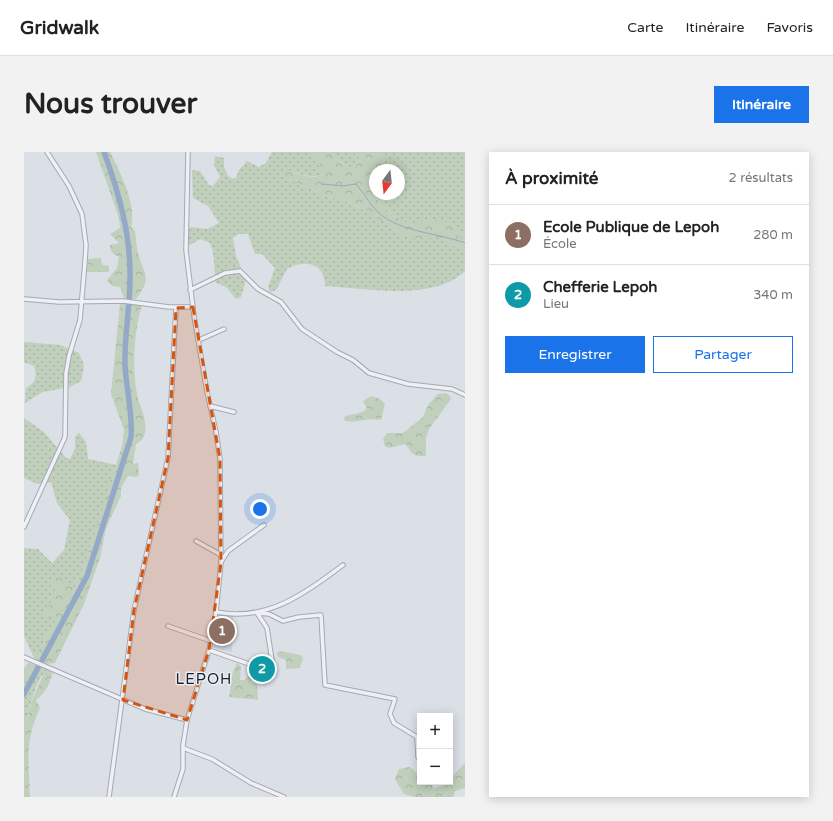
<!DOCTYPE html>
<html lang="fr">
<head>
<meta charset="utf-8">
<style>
	:root { --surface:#fff; --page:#f2f2f2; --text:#222; --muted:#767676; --line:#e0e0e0; --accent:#1a73e8 }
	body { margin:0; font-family:"Varela Round",sans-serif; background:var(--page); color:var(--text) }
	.controls { position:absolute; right:12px; bottom:12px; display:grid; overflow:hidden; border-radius:0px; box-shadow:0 2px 10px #0003 }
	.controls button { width:36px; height:36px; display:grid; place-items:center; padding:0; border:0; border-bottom:1px solid var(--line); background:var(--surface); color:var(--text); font:20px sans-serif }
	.compass { position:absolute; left:345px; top:12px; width:36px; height:36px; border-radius:50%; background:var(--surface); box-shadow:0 2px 10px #0003; rotate:195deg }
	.you { position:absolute; left:236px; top:357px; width:14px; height:14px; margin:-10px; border:3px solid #fff; border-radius:50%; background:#1a73e8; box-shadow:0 0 0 6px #1a73e833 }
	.badge { display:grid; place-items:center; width:26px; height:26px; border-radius:50%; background:var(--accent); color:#fff; font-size:13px; font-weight:700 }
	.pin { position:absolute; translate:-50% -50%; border:2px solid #fff; box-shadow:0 1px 4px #0006 }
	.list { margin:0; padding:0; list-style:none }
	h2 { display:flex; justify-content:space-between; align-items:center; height:52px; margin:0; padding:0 16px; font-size:17px }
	h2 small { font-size:13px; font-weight:400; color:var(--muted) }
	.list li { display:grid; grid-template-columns:26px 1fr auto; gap:12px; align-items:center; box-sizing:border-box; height:60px; padding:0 16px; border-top:1px solid var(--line) }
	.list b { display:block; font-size:15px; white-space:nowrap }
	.list p { margin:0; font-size:13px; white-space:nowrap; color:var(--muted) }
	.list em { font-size:13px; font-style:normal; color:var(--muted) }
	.actions { display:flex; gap:8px; padding:12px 16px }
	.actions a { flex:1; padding:9px 0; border:1px solid var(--accent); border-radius:0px; text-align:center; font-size:14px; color:var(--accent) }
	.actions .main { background:var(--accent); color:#fff }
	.map { position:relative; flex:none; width:441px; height:645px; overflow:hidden; border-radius:0px }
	header { display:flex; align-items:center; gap:24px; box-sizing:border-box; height:56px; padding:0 20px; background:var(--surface); border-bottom:1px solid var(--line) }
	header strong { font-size:19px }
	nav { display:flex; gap:22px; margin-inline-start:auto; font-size:14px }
	.intro { display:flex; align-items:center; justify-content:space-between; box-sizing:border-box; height:96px; padding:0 24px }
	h1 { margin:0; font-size:28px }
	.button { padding:10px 18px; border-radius:0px; background:var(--accent); color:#fff; font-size:14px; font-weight:700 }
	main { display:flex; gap:24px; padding:0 24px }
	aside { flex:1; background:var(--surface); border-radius:0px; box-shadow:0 2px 10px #0003 }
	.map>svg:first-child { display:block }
	.built { fill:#cdd1db }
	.grass { fill:url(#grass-dots) }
	.forest { fill:url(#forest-crowns) }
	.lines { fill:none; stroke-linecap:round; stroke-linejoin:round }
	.stream { stroke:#94a9c8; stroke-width:1 }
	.river { stroke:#94a9c8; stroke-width:5.5 }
	.minor-casing { stroke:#a4a9b3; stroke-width:5.5 }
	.minor { stroke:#eef0f5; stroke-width:3.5 }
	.marked { fill:#d45411; fill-opacity:0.2; stroke:#d45411; stroke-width:3; stroke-dasharray:8 5; stroke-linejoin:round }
	.labels { text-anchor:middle; stroke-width:3; stroke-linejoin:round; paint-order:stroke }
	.quarter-label { font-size:15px; letter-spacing:1px; fill:#171d2d; stroke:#eaeef4 }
</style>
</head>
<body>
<header>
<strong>Gridwalk</strong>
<nav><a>Carte</a><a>Itinéraire</a><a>Favoris</a></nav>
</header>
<div class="intro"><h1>Nous trouver</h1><a class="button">Itinéraire</a></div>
<main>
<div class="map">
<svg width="441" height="645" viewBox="0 0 441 645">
	<defs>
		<pattern id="grass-dots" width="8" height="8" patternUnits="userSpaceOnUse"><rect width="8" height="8" fill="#c0d0bc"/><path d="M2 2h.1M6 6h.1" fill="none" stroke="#a5b3a2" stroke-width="1.8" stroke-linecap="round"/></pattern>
		<pattern id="forest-crowns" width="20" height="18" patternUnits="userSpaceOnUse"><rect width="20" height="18" fill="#c0d0bc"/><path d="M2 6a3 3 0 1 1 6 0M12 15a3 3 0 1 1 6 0" fill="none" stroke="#a5b3a2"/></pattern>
	</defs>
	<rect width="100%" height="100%" fill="#dbdfe6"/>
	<polygon class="built" points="190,463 209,464 208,500 186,495"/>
	<g class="grass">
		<path d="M248,0H288L297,15V23C287,27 270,21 260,17L256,23L300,43L321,49L338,57L346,59L376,82L396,86L402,85L419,86L427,93L441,95V119C410,150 341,136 301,134C301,111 281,107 263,117L252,138L246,140L244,135L251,116L238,102H231L224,82H215L209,86L212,104L222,128L217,145L212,147L202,135L192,131L189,100L186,91L176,87L166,93L163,91L164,78L167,75L183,77L195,71L184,54L169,46L168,18L176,19L185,33L189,34L196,25L190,13L191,4L200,6V15L204,24L209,27L212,26L215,18L223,9L235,15L242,11Z"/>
		<path d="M305,0H327L335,4L333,12L328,19C321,10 312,8 305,0Z"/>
		<path d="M354,0H441V87L436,85L429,72L399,68L387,73C371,65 356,55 348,39L351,34V42H375V18H354L361,5Z"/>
		<path d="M0,190L37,193L55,201L60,213L57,229L46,235L19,240L1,251L2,236C12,231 13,224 10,214L0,210Z"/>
		<path d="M0,266L20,280L42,306L46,307L51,297V285L55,281L62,290L64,307L93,313L59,417L51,435L44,433L26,434L32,438C31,447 27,451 21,457L20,463L33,464L29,474L21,485L19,493L9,504L0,484V396L14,397L28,411L40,398L46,368L33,351L27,330L14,332L0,326Z"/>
		<path d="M11,513L24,517C10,528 6,559 0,575V525Z"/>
	</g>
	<g class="forest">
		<path d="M72,0H86C96,20 113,53 107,75L111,79C112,86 112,94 114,101C120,124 129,124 112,147L100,146L96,135L88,134L83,128L93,116L95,105C89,102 87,101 86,93L95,91L86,82L96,76L95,66Z"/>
		<path d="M288,0H305C312,8 320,10 328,19L333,12L335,5L327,0H354L361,5V9L354,18H351V34L348,39C356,55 371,65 387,73C395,64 419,68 429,72L436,85L441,87V95L427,93L419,86H388L376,82L346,59L338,57L321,49L300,43L256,23L260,17C270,21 287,28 297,23V15Z"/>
		<polygon points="77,106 78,113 85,114 85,120 63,120 64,107"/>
		<path d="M100,151L118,153C110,178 108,217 113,242C115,254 124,268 121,281C120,286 116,290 112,292L109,312L114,311L115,323L112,325L104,324L97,336V344L82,376L76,406L60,452L31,511L22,512L12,508L9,504L19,493L21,485L29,474L32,464L20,463L21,457C27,451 31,447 32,438L26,434L34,424L44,433L51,435L59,417L98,294L100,278L87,242L96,152Z"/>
		<path d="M422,241L426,244L427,247L405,277L402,286V304C391,305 387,302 382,292L365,296L361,294L359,287L363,281H379L399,265L404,253L414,242Z"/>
		<path d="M347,244L356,247L361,252L357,268C343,265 334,271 321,269L320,265C328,261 335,263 343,257L339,249Z"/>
		<polygon points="255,499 277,503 279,506 276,516 262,517 262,508 254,505 253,501"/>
		<polygon points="5,510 11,513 0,525 0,516"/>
		<polygon points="213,511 217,514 216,528 221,528 225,524 229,525 227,530 233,532 234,548 205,545 209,519"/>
		<path d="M24,517L29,520C26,531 22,541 12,548L16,556C0,590 5,609 6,645H0V575L9,546L20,521Z"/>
		<polygon points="441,611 441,636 431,639 429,645 390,645 380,642 371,627 375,617 385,615 393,621 396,630 408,632 409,637 426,630 426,627"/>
	</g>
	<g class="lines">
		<path class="stream" d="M298,32L319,34L332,32C340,41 346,53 355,61C376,80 414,81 441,91"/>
		<path class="river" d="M0,542L63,424L107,285C109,261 102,237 101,213C100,185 106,156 106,128C107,83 95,41 80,0"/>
		<defs>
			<g id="minor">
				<polyline points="166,138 201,121 216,119 234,137 257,150 278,177 313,200 329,208 345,221 384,232 428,237 441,243"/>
				<polyline points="0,147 35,150 99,149 145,155 169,155"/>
				<polyline points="175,188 200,177"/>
				<polyline points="186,254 210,260"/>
				<polyline points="0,375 41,285 42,221 45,204 56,168 61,110 62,93 58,62 45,34 23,0"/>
				<polyline points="172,389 197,403"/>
				<polyline points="197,410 204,399 240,373"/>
				<path d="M192,460C243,470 280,442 319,413"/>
				<polyline points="144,474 187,489"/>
				<polyline points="185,498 234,515"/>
				<polyline points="0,505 121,557 163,568"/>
				<polyline points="250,521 243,476 233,461 245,462 259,469 275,465 297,463 301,533 371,547 366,562 370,571 393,585 394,605 396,608"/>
				<polyline points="159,596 188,607 227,631 260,645"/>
				<polyline points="85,645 110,458 144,306 152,156"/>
				<polyline points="150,645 159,617 159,593 163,568 185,498 192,460 197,411 196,307 192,280 183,240 170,164 162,98 164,0"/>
			</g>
		</defs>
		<use href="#minor" class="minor-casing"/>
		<use href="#minor" class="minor"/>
	</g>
	<path class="marked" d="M169,155L196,307L197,411L185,498L163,568L99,548L110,458L144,306L152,156Z"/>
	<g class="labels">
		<g class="quarter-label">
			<text x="180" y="532">LEPOH</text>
		</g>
	</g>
</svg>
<div class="controls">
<button>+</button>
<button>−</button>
</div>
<svg class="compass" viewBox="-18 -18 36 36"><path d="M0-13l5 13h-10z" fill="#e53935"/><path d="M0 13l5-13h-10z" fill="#767676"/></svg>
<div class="you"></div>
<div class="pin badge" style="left:198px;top:479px;background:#8d6e63">1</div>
<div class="pin badge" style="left:238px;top:517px;background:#0f9aa8">2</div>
</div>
<aside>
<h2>À proximité<small>2 résultats</small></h2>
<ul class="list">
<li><span class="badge" style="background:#8d6e63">1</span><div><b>Ecole Publique de Lepoh</b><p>École</p></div><em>280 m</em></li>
<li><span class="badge" style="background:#0f9aa8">2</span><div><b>Chefferie Lepoh</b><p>Lieu</p></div><em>340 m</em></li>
</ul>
<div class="actions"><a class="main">Enregistrer</a><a>Partager</a></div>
</aside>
</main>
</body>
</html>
